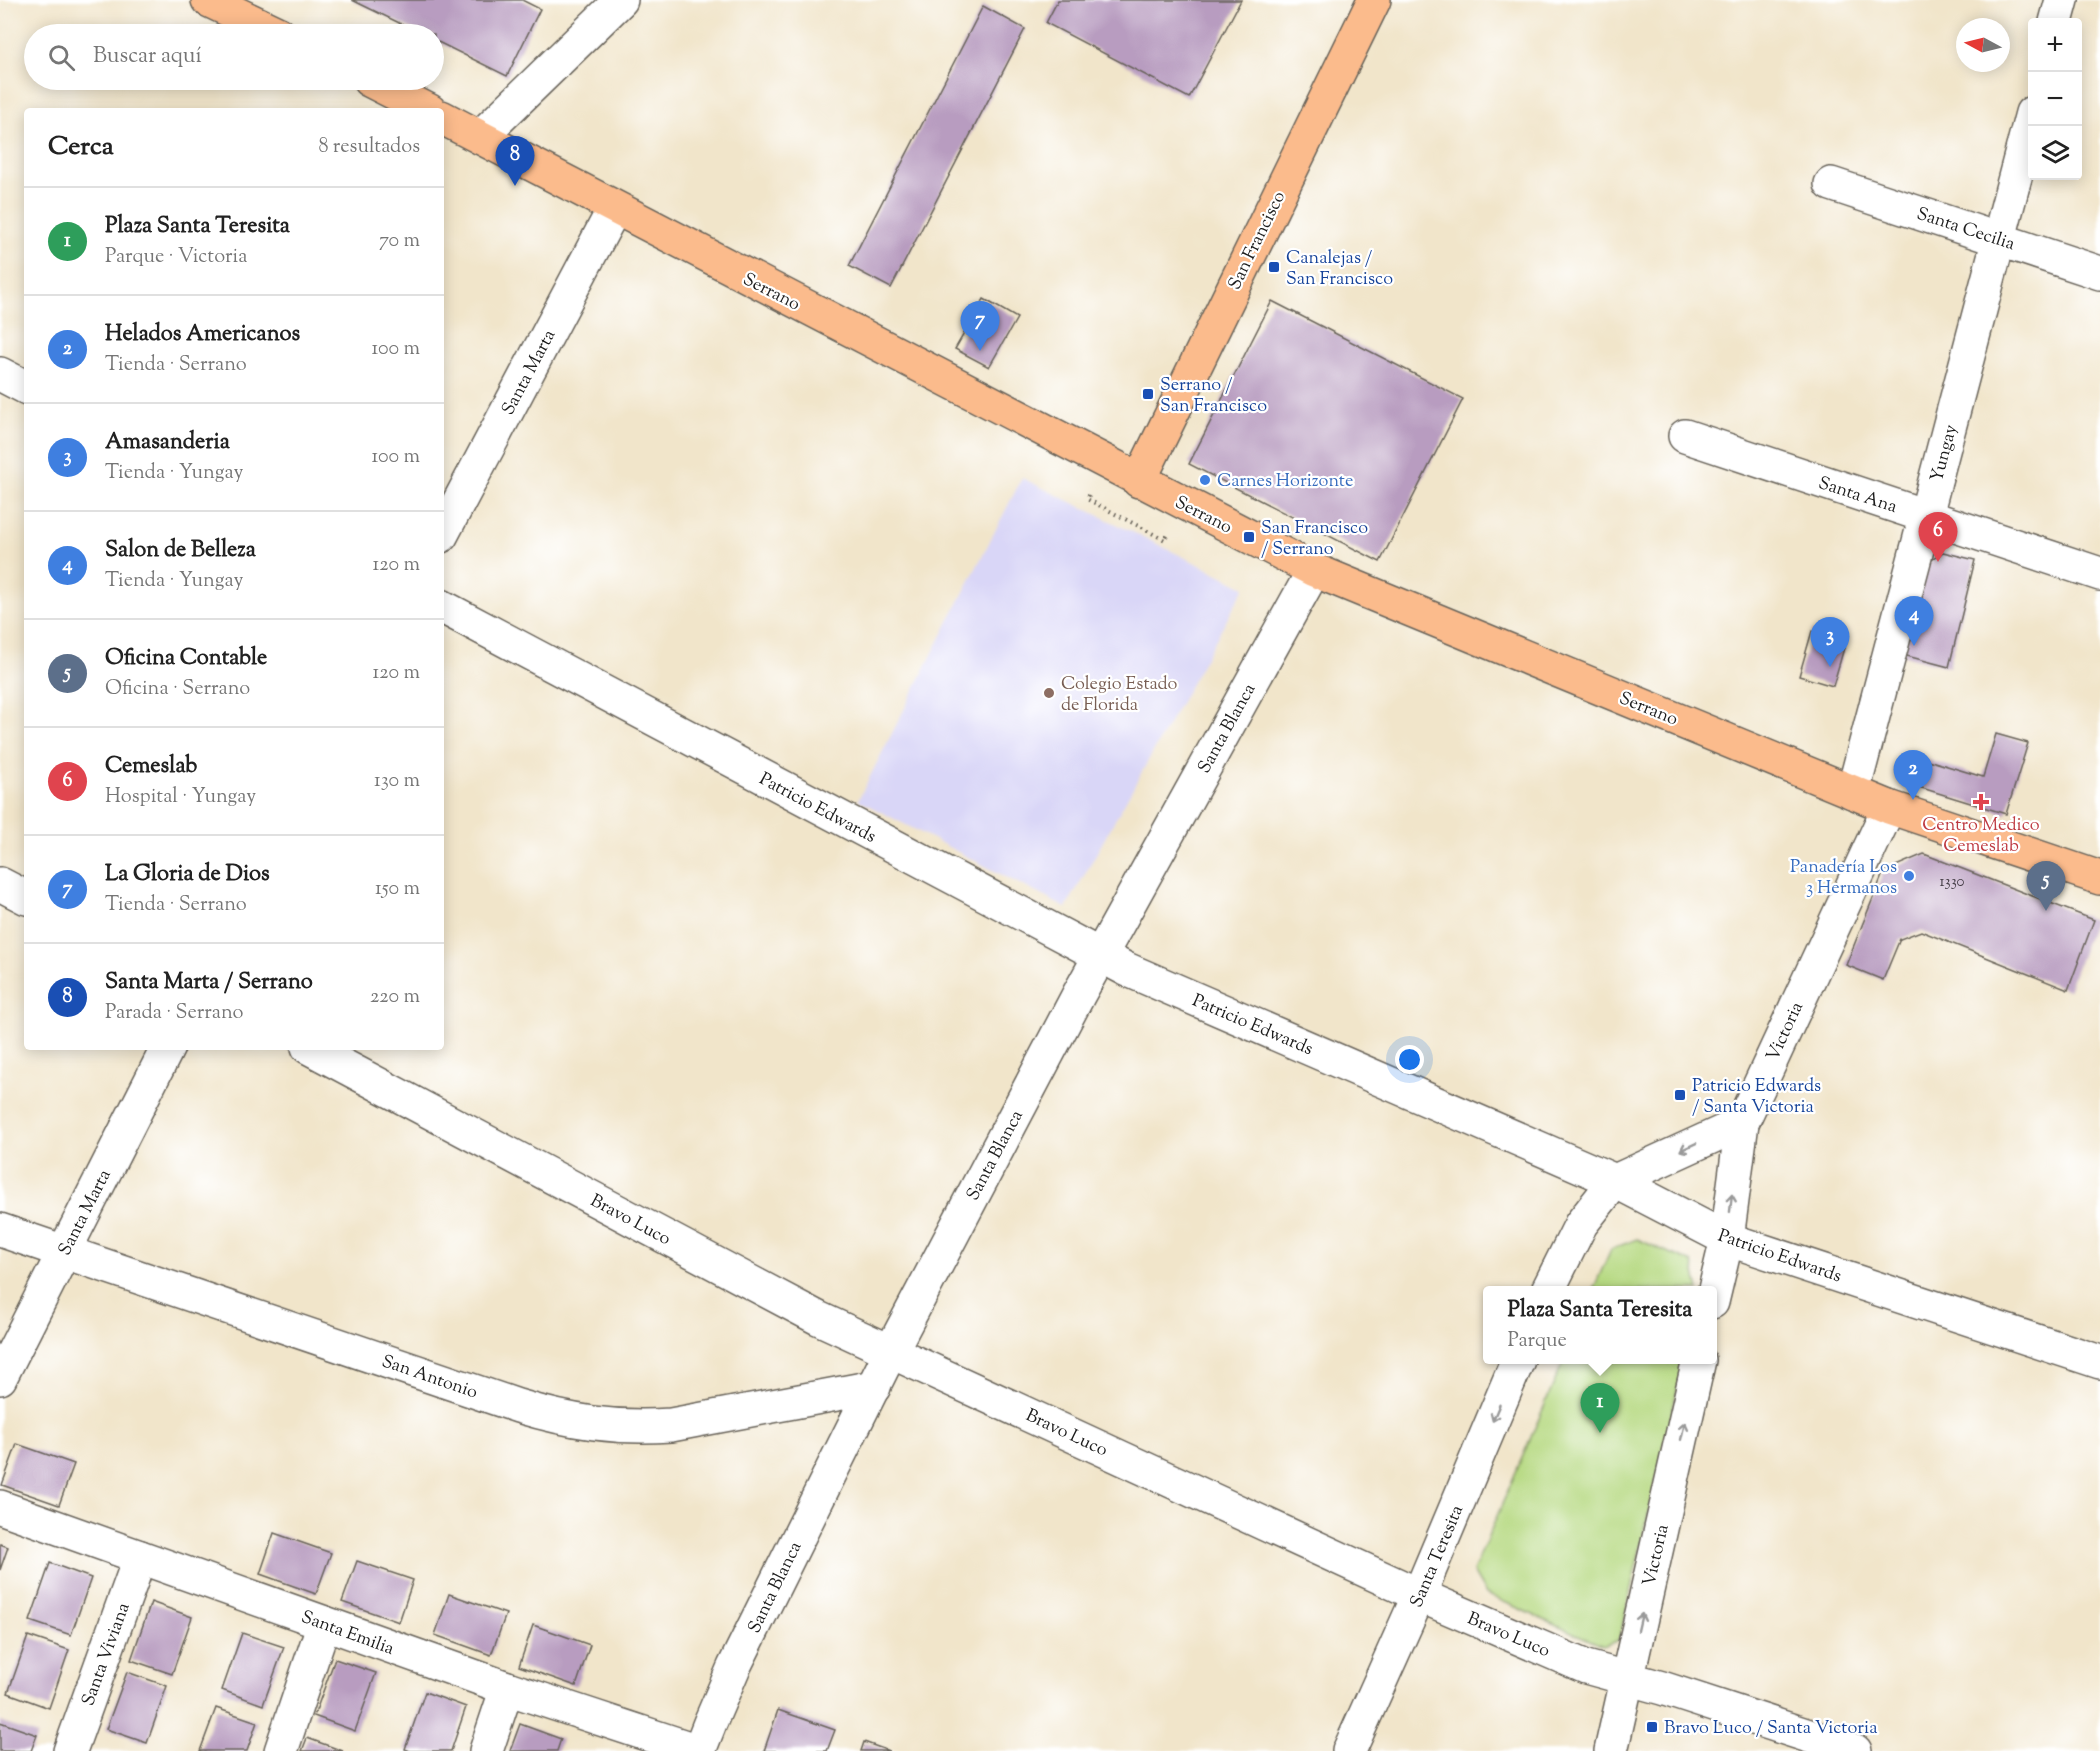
<!DOCTYPE html>
<html lang="es">
<head>
<meta charset="utf-8">
<style>
	:root { --surface:#fff; --page:#f2f2f2; --text:#222; --muted:#767676; --line:#e0e0e0; --accent:#1a73e8 }
	body { margin:0; font-family:"Sorts Mill Goudy",serif; background:var(--page); color:var(--text) }
	.controls { position:absolute; right:18px; top:18px; display:grid; overflow:hidden; border-radius:6px; box-shadow:0 3px 15px #0003 }
	.controls button { width:54px; height:54px; display:grid; place-items:center; padding:0; border:0; border-bottom:2px solid var(--line); background:var(--surface); color:var(--text); font:30px sans-serif }
	.compass { position:absolute; left:1956px; top:18px; width:54px; height:54px; border-radius:50%; background:var(--surface); box-shadow:0 3px 15px #0003; rotate:277deg }
	.you { position:absolute; left:1410px; top:1060px; width:21px; height:21px; margin:-15px; border:4px solid #fff; border-radius:50%; background:#1a73e8; box-shadow:0 0 0 9px #1a73e833 }
	.badge { display:grid; place-items:center; width:39px; height:39px; border-radius:50%; background:var(--accent); color:#fff; font-size:20px; font-weight:700 }
	.pin { position:absolute; translate:-50% -50px; filter:drop-shadow(0 2px 3px #0008) }
	.pin::after { content:''; position:absolute; top:32px; width:21px; height:18px; background:inherit; clip-path:polygon(0 0,100% 0,50% 100%) }
	.popup { position:absolute; left:1483px; top:1286px; width:234px; height:78px; box-sizing:border-box; display:grid; place-content:center; border-radius:6px; background:var(--surface); filter:drop-shadow(0 2px 4px #0005); font-size:20px; white-space:nowrap; color:var(--muted) }
	.popup b { font-size:22px; color:var(--text) }
	.popup::after { content:''; position:absolute; left:50%; top:100%; margin-left:-12px; border:12px solid transparent; border-top-color:var(--surface) }
	.list { margin:0; padding:0; list-style:none }
	h2 { display:flex; justify-content:space-between; align-items:center; height:78px; margin:0; padding:0 24px; font-size:26px }
	h2 small { font-size:20px; font-weight:400; color:var(--muted) }
	.list li { display:grid; grid-template-columns:39px 1fr auto; gap:18px; align-items:center; box-sizing:border-box; height:108px; padding:0 24px; border-top:2px solid var(--line) }
	.list b { display:block; font-size:22px; white-space:nowrap }
	.list p { margin:0; font-size:20px; white-space:nowrap; color:var(--muted) }
	.list em { font-size:20px; font-style:normal; color:var(--muted) }
	.icon { flex:none; width:33px; height:33px; fill:none; stroke:currentColor; stroke-width:2; stroke-linecap:round; stroke-linejoin:round }
	.map { position:relative; flex:none; width:2100px; height:1751px; overflow:hidden }
	.search { position:absolute; background:var(--surface); box-shadow:0 3px 15px #0003; left:24px; top:24px; width:420px; height:66px; display:flex; align-items:center; gap:15px; box-sizing:border-box; padding:0 21px; border-radius:33px; color:var(--muted); font-size:22px }
	.panel { position:absolute; background:var(--surface); box-shadow:0 3px 15px #0003; left:24px; top:108px; width:420px; height:942px; border-radius:6px }
	.map>svg:first-child { display:block }
	.built { fill:#d9d6f7 }
	.green { fill:#b6d981; stroke:#697a4e; stroke-width:1.5 }
	.building { fill:#b89cc0 }
	.lines { fill:none; stroke-linecap:round; stroke-linejoin:round }
	.minor-casing { stroke:#676259; stroke-width:36 }
	.major-casing { stroke:#676259; stroke-width:36 }
	.path { stroke:#676259; stroke-width:4; stroke-dasharray:1.5 4.5; stroke-linecap:butt }
	.minor { stroke:#fff; stroke-width:33 }
	.major { stroke:#fbbb8c; stroke-width:33 }
	.oneway { stroke:#999 }
	.transit-dot { fill:#1a4fb4; stroke:#fff; stroke-width:2 }
	.shop-dot { fill:#3f7fe0; stroke:#fff; stroke-width:2 }
	.education-dot { fill:#8d6e63; stroke:#fff; stroke-width:2 }
	.health-dot { fill:#e0444e; stroke:#fff; stroke-width:2 }
	.labels { text-anchor:middle; stroke-width:4.5; stroke-linejoin:round; paint-order:stroke }
	.number-label { font-size:15px; fill:#433c45 }
	.street-label { font-size:18px; fill:#1c1c1c; stroke:#fff }
	.transit-label { font-size:18px; fill:#164399; stroke:#fff; text-anchor:start }
	.shop-label { font-size:18px; fill:#366cbe; stroke:#fff; text-anchor:start }
	.education-label { font-size:18px; fill:#785e54; stroke:#fff; text-anchor:start }
	.health-label { font-size:18px; fill:#be3a42; stroke:#fff }
</style>
</head>
<body>
<div class="map">
<svg width="2100" height="1751" viewBox="0 0 2100 1751">
	<rect width="100%" height="100%" fill="#fff"/>
	<filter id="ink" filterUnits="userSpaceOnUse"><feTurbulence type="fractalNoise" baseFrequency=".0167" numOctaves="2"/><feDisplacementMap in="SourceGraphic" scale="12" xChannelSelector="R" yChannelSelector="G"/><feConvolveMatrix kernelMatrix="1 2 1 2 8 2 1 2 1" color-interpolation-filters="sRGB"/></filter>
	<filter id="wash" filterUnits="userSpaceOnUse"><feTurbulence type="fractalNoise" baseFrequency=".008" numOctaves="4" result="noise"/><feDisplacementMap in="SourceGraphic" scale="24" xChannelSelector="R" yChannelSelector="G"/><feGaussianBlur stdDeviation="1.35" result="paint"/><feColorMatrix in="noise" values="0 0 0 0 0 0 0 0 0 0 0 0 0 0 0 0 0 1.4 0 .05"/><feComposite in="paint" operator="in"/></filter>
	<g filter="url(#wash)">
		<rect width="100%" height="100%" fill="#f1e5ca"/>
		<polygon class="built" points="1022,478 1245,587 1066,908 858,800"/>
		<g class="green">
			<polygon points="1637,1239 1693,1263 1699,1290 1593,1290 1611,1249"/>
			<polygon points="1564,1360 1684,1360 1619,1640 1603,1646 1486,1594 1473,1572"/>
		</g>
		<g id="blocks">
			<g class="building">
				<polygon points="352,0 522,0 540,9 507,76 434,40 434,34 422,34"/>
				<polygon points="1058,0 1241,0 1189,98 1046,23"/>
				<polygon points="983,6 1025,29 891,288 849,266"/>
				<polygon points="984,299 1017,318 989,367 955,349"/>
				<polygon points="1272,301 1463,399 1380,562 1189,464"/>
				<polygon points="1943,552 1975,560 1949,667 1903,655 1925,565"/>
				<polygon points="1812,631 1846,641 1833,686 1799,676"/>
				<polygon points="1996,734 2028,743 2006,814 1909,784 1918,757 1983,777"/>
				<polygon points="1924,854 2094,920 2068,990 1921,931 1900,939 1883,980 1846,965 1884,871"/>
				<polygon points="17,1444 74,1464 59,1505 2,1485"/>
				<polygon points="274,1533 331,1553 316,1594 260,1574"/>
				<polygon points="0,1544 8,1547 0,1570"/>
				<polygon points="357,1561 413,1580 399,1622 342,1602"/>
				<polygon points="50,1563 91,1578 71,1635 30,1621"/>
				<polygon points="449,1594 506,1614 491,1655 435,1635"/>
				<polygon points="151,1602 192,1617 172,1674 131,1660"/>
				<polygon points="533,1625 590,1645 576,1686 519,1666"/>
				<polygon points="242,1633 284,1647 263,1705 222,1690"/>
				<polygon points="28,1636 69,1650 49,1708 8,1693"/>
				<polygon points="335,1659 376,1673 355,1731 314,1716"/>
				<polygon points="127,1672 167,1686 147,1743 106,1729"/>
				<polygon points="425,1692 466,1707 451,1751 410,1751 405,1749"/>
				<polygon points="216,1708 257,1722 247,1751 200,1751"/>
				<polygon points="778,1710 835,1730 827,1751 764,1751"/>
				<polygon points="0,1722 37,1735 31,1751 0,1751"/>
				<polygon points="520,1724 561,1739 557,1751 510,1751"/>
				<polygon points="307,1738 343,1751 302,1751"/>
				<polygon points="864,1742 889,1751 861,1751"/>
			</g>
		</g>
	</g>
	<g filter="url(#ink)">
		<use href="#blocks" fill-opacity="0" stroke="#676259" stroke-width="1.5"/>
		<g class="lines">
			<defs>
				<g id="minor">
					<polyline points="2056,22 2062,0"/>
					<polyline points="480,137 621,0"/>
					<polyline points="1831,184 2100,273"/>
					<polyline points="0,374 27,388"/>
					<polyline points="1685,436 2100,574"/>
					<polyline points="441,536 614,209"/>
					<polyline points="441,606 1126,969 1615,1181 1727,1239 2100,1362"/>
					<polyline points="1853,792 2032,113"/>
					<polyline points="0,884 27,898"/>
					<polyline points="308,1047 818,1318 1419,1595 1586,1667 1662,1688 1855,1751"/>
					<path d="M0,1230L518,1406C571,1422 616,1429 671,1425L874,1387"/>
					<polyline points="1548,1290 1581,1224 1615,1181 1742,1123"/>
					<polyline points="1712,1302 1727,1239 1742,1123 1889,807"/>
					<polyline points="0,1378 168,1047"/>
					<polyline points="0,1507 507,1688 698,1751"/>
					<polyline points="70,1751 140,1557"/>
					<polyline points="281,1751 324,1623"/>
					<polyline points="486,1751 507,1688"/>
					<polyline points="699,1751 710,1723 734,1667 891,1351 1079,994 1314,570"/>
					<polyline points="1349,1751 1419,1595 1518,1360"/>
					<polyline points="1611,1751 1699,1360"/>
				</g>
				<g id="major">
					<polyline points="208,0 279,34"/>
					<polyline points="369,80 430,111"/>
					<polyline points="441,117 1314,570 1889,807 2100,878"/>
					<polyline points="1139,481 1374,0"/>
				</g>
			</defs>
			<use href="#minor" class="minor-casing"/>
			<use href="#major" class="major-casing"/>
			<polyline class="path" points="1089,495 1087,499 1165,540 1168,533"/>
			<use href="#minor" class="minor"/>
			<use href="#major" class="major"/>
		</g>
		<defs><path id="oneway-shaft" d="M-6 0H5M1.5-3L5.5 0L1.5 3" fill="none" stroke-width="1.6" stroke-linecap="round" stroke-linejoin="round" transform="scale(1.5)"/></defs>
		<g class="oneway">
			<use href="#oneway-shaft" transform="translate(1688 1147) rotate(155)"/>
			<use href="#oneway-shaft" transform="translate(1731 1203) rotate(-83)"/>
			<use href="#oneway-shaft" transform="translate(1496 1413) rotate(113)"/>
			<use href="#oneway-shaft" transform="translate(1683 1431) rotate(-77)"/>
			<use href="#oneway-shaft" transform="translate(1640 1622) rotate(-77)"/>
		</g>
	</g>
	<g class="transit-dot">
		<rect x="1268" y="261" width="12" height="12" rx="3"/>
		<rect x="1142" y="388" width="12" height="12" rx="3"/>
		<rect x="1243" y="531" width="12" height="12" rx="3"/>
		<rect x="1674" y="1089" width="12" height="12" rx="3"/>
		<rect x="1646" y="1721" width="12" height="12" rx="3"/>
	</g>
	<g class="shop-dot">
		<circle cx="1205" cy="480" r="6"/>
		<circle cx="1909" cy="876" r="6"/>
	</g>
	<circle class="education-dot" cx="1049" cy="693" r="6"/>
	<path class="health-dot" d="M1978 793h6v6h6v6h-6v6h-6v-6h-6v-6h6z"/>
	<g class="labels">
		<g class="number-label">
			<text x="1952" y="886">1330</text>
		</g>
		<g class="street-label">
			<text transform="translate(1966 228) rotate(18)" y="6">Santa Cecilia</text>
			<text transform="translate(1256 240) rotate(-64)" y="6">San Francisco</text>
			<text transform="translate(772 291) rotate(27)" y="6">Serrano</text>
			<text transform="translate(528 372) rotate(-62)" y="6">Santa Marta</text>
			<text transform="translate(1943 453) rotate(-75)" y="6">Yungay</text>
			<text transform="translate(1858 494) rotate(18)" y="6">Santa Ana</text>
			<text transform="translate(1204 514) rotate(27)" y="6">Serrano</text>
			<text transform="translate(1649 708) rotate(22)" y="6">Serrano</text>
			<text transform="translate(1226 728) rotate(-61)" y="6">Santa Blanca</text>
			<text transform="translate(818 807) rotate(28)" y="6">Patricio Edwards</text>
			<text transform="translate(1253 1024) rotate(23)" y="6">Patricio Edwards</text>
			<text transform="translate(1784 1031) rotate(-65)" y="6">Victoria</text>
			<text transform="translate(994 1155) rotate(-62)" y="6">Santa Blanca</text>
			<text transform="translate(84 1212) rotate(-63)" y="6">Santa Marta</text>
			<text transform="translate(631 1219) rotate(28)" y="6">Bravo Luco</text>
			<text transform="translate(1780 1255) rotate(19)" y="6">Patricio Edwards</text>
			<text transform="translate(430 1376) rotate(19)" y="6">San Antonio</text>
			<text transform="translate(1067 1432) rotate(25)" y="6">Bravo Luco</text>
			<text transform="translate(1655 1555) rotate(-77)" y="6">Victoria</text>
			<text transform="translate(1436 1556) rotate(-67)" y="6">Santa Teresita</text>
			<text transform="translate(774 1587) rotate(-64)" y="6">Santa Blanca</text>
			<text transform="translate(348 1632) rotate(20)" y="6">Santa Emilia</text>
			<text transform="translate(1509 1634) rotate(23)" y="6">Bravo Luco</text>
			<text transform="translate(105 1654) rotate(-70)" y="6">Santa Viviana</text>
		</g>
		<g class="transit-label">
			<text x="1286" y="263">Canalejas /<tspan x="1286" dy="21">San Francisco</tspan></text>
			<text x="1160" y="390">Serrano /<tspan x="1160" dy="21">San Francisco</tspan></text>
			<text x="1261" y="533">San Francisco<tspan x="1261" dy="21">/ Serrano</tspan></text>
			<text x="1692" y="1091">Patricio Edwards<tspan x="1692" dy="21">/ Santa Victoria</tspan></text>
			<text x="1664" y="1733">Bravo Luco / Santa Victoria</text>
		</g>
		<g class="shop-label">
			<text x="1217" y="486">Carnes Horizonte</text>
			<text x="1897" y="872" text-anchor="end">Panadería Los<tspan x="1897" dy="21">3 Hermanos</tspan></text>
		</g>
		<g class="education-label">
			<text x="1061" y="689">Colegio Estado<tspan x="1061" dy="21">de Florida</tspan></text>
		</g>
		<g class="health-label">
			<text x="1981" y="830">Centro Medico<tspan x="1981" dy="21">Cemeslab</tspan></text>
		</g>
	</g>
</svg>
<div class="controls">
<button>+</button>
<button>−</button>
<button><svg class="icon" aria-label="layers" viewBox="0 0 24 24"><path d="M12 4l9 5-9 5-9-5zM3 14l9 5 9-5"/></svg></button>
</div>
<svg class="compass" viewBox="-18 -18 36 36"><path d="M0-13l5 13h-10z" fill="#e53935"/><path d="M0 13l5-13h-10z" fill="#767676"/></svg>
<div class="you"></div>
<div class="pin badge" style="left:1600px;top:1433px;background:#2e9e5b">1</div>
<div class="popup"><b>Plaza Santa Teresita</b>Parque</div>
<div class="pin badge" style="left:1913px;top:800px;background:#3f7fe0">2</div>
<div class="pin badge" style="left:1830px;top:667px;background:#3f7fe0">3</div>
<div class="pin badge" style="left:1914px;top:646px;background:#3f7fe0">4</div>
<div class="pin badge" style="left:2046px;top:911px;background:#5c6f8a">5</div>
<div class="pin badge" style="left:1938px;top:562px;background:#e0444e">6</div>
<div class="pin badge" style="left:980px;top:351px;background:#3f7fe0">7</div>
<div class="pin badge" style="left:515px;top:186px;background:#1a4fb4">8</div>
<div class="search"><svg class="icon" aria-label="search" viewBox="0 0 24 24"><circle cx="10" cy="10" r="6"/><path d="M15 15l6 6"/></svg>Buscar aquí</div>
<section class="panel">
<h2>Cerca<small>8 resultados</small></h2>
<ul class="list">
<li><span class="badge" style="background:#2e9e5b">1</span><div><b>Plaza Santa Teresita</b><p>Parque · Victoria</p></div><em>70 m</em></li>
<li><span class="badge" style="background:#3f7fe0">2</span><div><b>Helados Americanos</b><p>Tienda · Serrano</p></div><em>100 m</em></li>
<li><span class="badge" style="background:#3f7fe0">3</span><div><b>Amasanderia</b><p>Tienda · Yungay</p></div><em>100 m</em></li>
<li><span class="badge" style="background:#3f7fe0">4</span><div><b>Salon de Belleza</b><p>Tienda · Yungay</p></div><em>120 m</em></li>
<li><span class="badge" style="background:#5c6f8a">5</span><div><b>Oficina Contable</b><p>Oficina · Serrano</p></div><em>120 m</em></li>
<li><span class="badge" style="background:#e0444e">6</span><div><b>Cemeslab</b><p>Hospital · Yungay</p></div><em>130 m</em></li>
<li><span class="badge" style="background:#3f7fe0">7</span><div><b>La Gloria de Dios</b><p>Tienda · Serrano</p></div><em>150 m</em></li>
<li><span class="badge" style="background:#1a4fb4">8</span><div><b>Santa Marta / Serrano</b><p>Parada · Serrano</p></div><em>220 m</em></li>
</ul>
</section>
</div>
</body>
</html>
